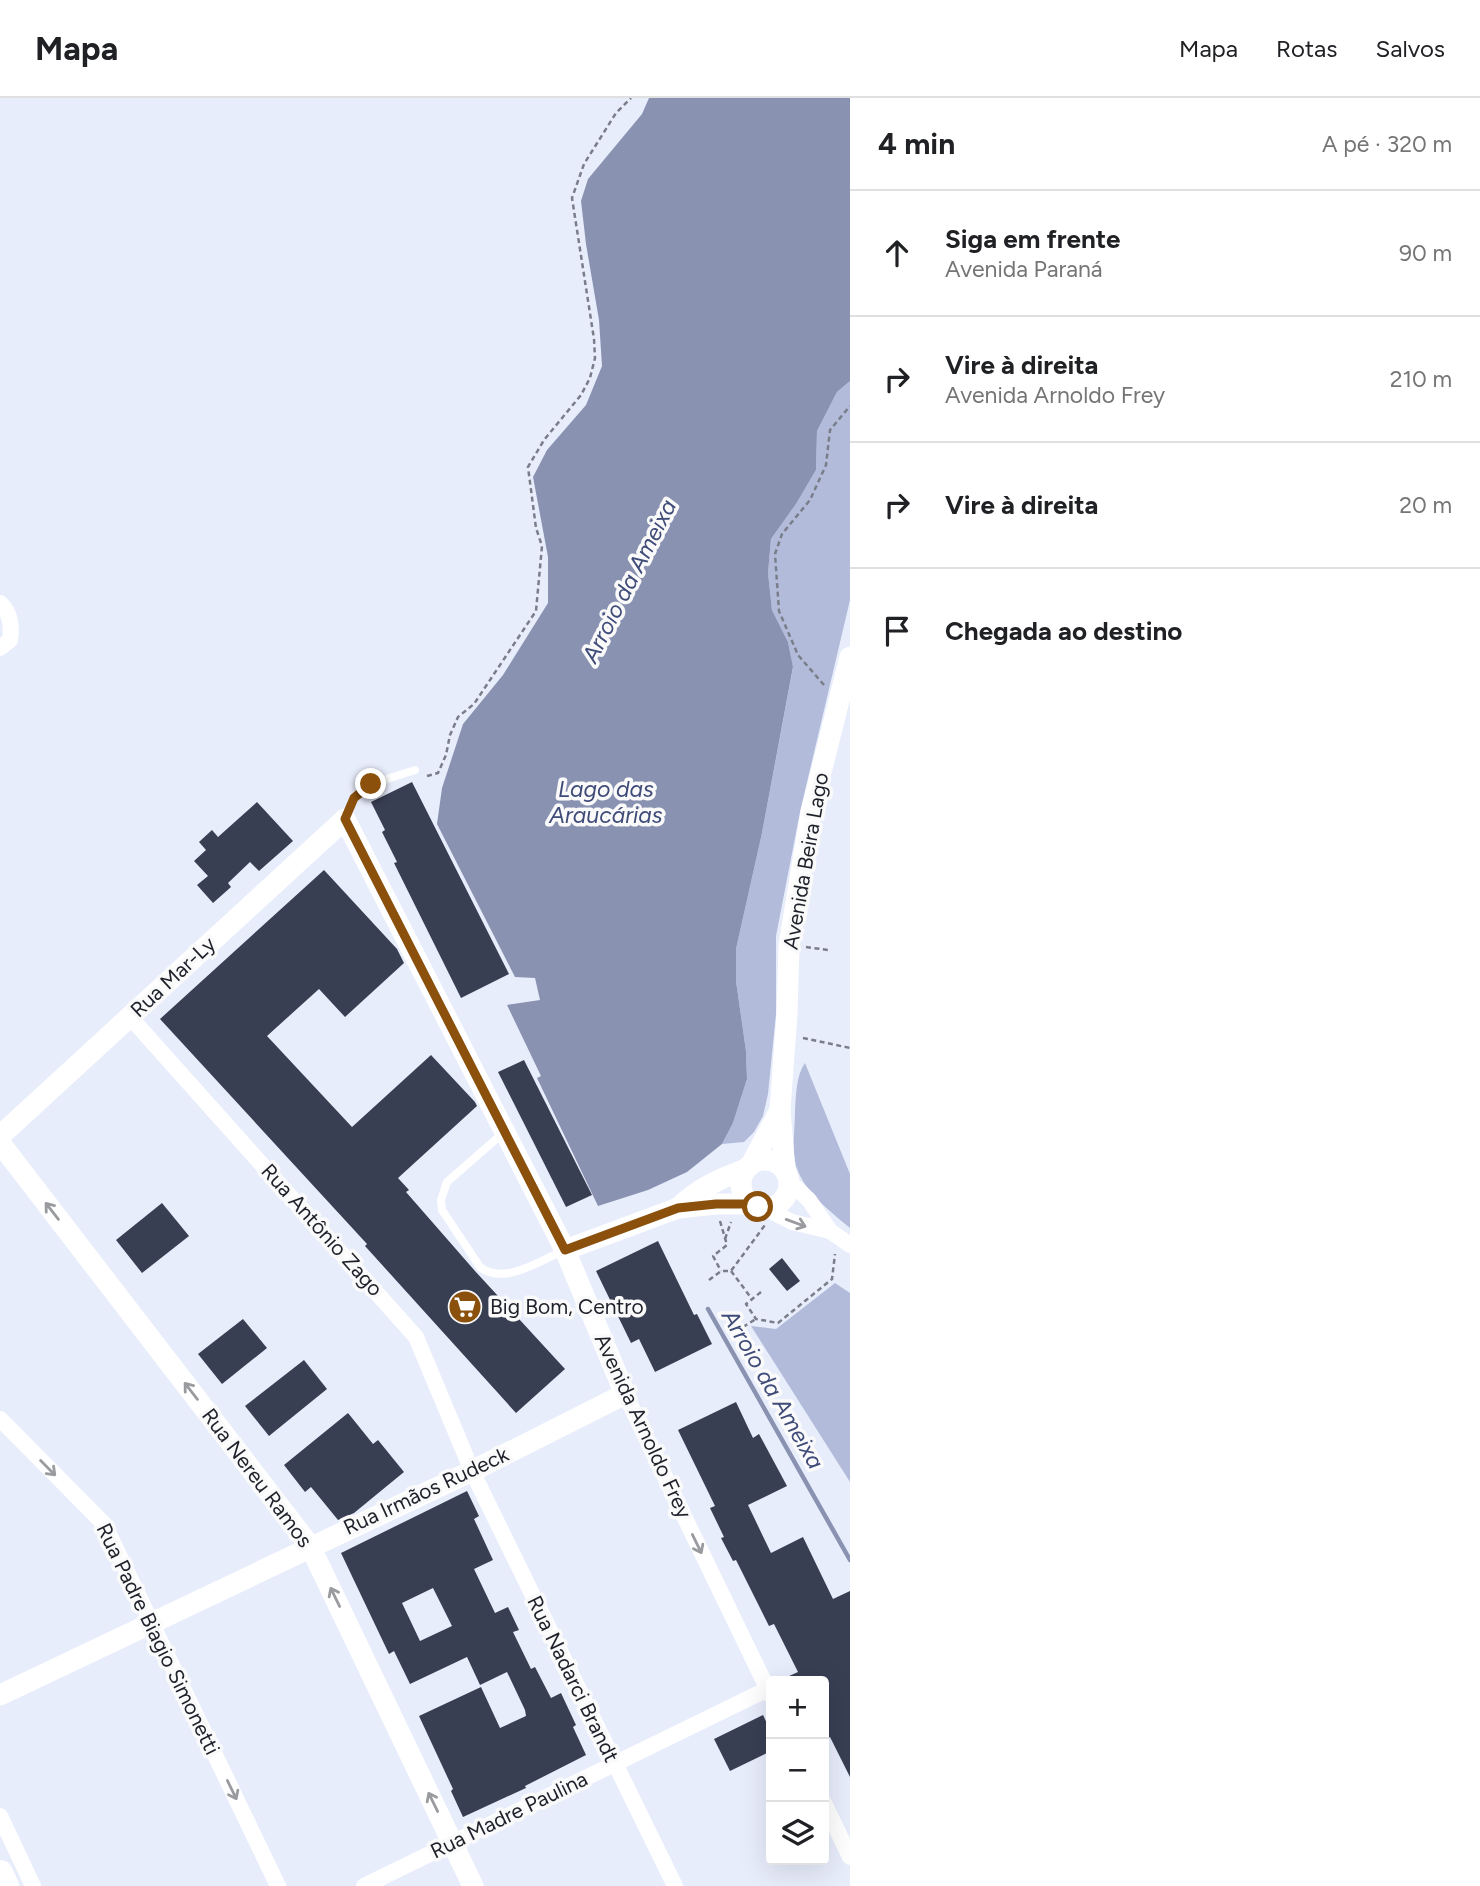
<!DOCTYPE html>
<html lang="pt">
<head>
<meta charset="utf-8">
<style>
	:root { --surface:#fff; --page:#f6f6f6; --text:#202124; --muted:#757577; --line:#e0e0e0 }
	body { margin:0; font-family:Figtree,sans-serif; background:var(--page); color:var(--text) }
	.controls { position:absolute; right:21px; bottom:21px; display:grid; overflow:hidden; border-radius:7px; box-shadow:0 7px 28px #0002 }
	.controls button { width:63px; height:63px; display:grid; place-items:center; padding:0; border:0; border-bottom:2px solid var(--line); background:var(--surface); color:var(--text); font:35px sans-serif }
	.stop { position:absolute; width:21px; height:21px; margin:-16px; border:5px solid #8b500c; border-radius:50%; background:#fff }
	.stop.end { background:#8b500c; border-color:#fff; box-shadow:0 2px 7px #0008 }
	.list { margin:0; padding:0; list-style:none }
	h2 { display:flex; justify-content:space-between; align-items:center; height:91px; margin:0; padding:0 28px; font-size:30px }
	h2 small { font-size:23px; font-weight:400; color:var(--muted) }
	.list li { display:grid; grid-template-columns:46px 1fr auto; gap:21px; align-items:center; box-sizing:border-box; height:126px; padding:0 28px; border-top:2px solid var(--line) }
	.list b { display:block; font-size:26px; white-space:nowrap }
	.list p { margin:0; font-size:23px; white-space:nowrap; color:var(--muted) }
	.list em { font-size:23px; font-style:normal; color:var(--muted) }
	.icon { flex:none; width:38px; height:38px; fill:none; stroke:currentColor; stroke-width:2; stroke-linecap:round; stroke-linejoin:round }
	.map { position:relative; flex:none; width:850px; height:1788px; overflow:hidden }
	header { display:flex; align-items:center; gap:42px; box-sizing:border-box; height:98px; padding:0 35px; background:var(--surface); border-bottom:2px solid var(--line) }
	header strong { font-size:33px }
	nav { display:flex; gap:38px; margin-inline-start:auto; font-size:24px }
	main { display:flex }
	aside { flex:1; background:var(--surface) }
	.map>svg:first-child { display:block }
	.green { fill:#b2bcda }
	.water { fill:#8992b1 }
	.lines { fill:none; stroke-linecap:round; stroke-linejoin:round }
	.stream { stroke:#8992b1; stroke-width:4.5 }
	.building { fill:#393f53; fill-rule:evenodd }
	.path { stroke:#7a7e8a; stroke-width:2.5; stroke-dasharray:5 3.5; stroke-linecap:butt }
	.service { stroke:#fff; stroke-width:8 }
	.minor { stroke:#fff; stroke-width:16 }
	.tertiary { stroke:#fff; stroke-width:21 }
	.primary { stroke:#fff; stroke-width:26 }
	.oneway { stroke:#9a9b9f }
	.route { stroke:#8b500c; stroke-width:9 }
	.labels { text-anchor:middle; stroke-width:7; stroke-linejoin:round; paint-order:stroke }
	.street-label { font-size:21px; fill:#1e212a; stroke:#fafafa }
	.poi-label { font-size:21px; fill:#1e212a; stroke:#fafafa; text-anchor:start }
	.water-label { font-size:23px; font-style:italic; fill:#3f4b78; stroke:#fafafa }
</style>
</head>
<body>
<header>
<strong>Mapa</strong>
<nav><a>Mapa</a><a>Rotas</a><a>Salvos</a></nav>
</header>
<main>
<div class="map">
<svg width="850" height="1788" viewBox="0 0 850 1788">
	<rect width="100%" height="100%" fill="#e8edfc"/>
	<g class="green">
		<polygon points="850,283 850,502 800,714 776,838 776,916 768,996 763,1018 754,1034 744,1044 722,1046 733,1025 747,981 746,953 736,883 736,851 762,735 793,570 788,544 772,512 768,475 771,441 796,406 816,372 817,333 837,294"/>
		<path d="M805,965L850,1076V1130C830,1113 800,1091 795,1063C792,1047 795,1029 795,1013C796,998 796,977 805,965Z"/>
		<polygon points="835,1185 850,1195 850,1384 751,1228 776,1231"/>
	</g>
	<polygon class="water" points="649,0 850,0 850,283 837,294 817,333 816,372 796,406 771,441 768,475 772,512 788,544 793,569 762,735 736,851 736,883 746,953 747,981 733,1025 722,1046 687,1074 648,1092 598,1108 537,980 541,978 507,907 540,902 535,880 515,879 437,726 442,690 463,626 503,577 548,505 548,459 533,379 547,352 586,307 602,268 599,222 586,146 581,103 588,81 642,16"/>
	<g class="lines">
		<polyline class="stream" points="708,1211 850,1462"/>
	</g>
	<g class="building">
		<polygon points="412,684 509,876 461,900 394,765 397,764 382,734 385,732 371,704"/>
		<polygon points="257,704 293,743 259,773 250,764 228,785 231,789 213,805 197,787 208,778 194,763 206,752 199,744 212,732 218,739"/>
		<polygon points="324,772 397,851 404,865 345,919 319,891 267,938 352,1029 431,957 475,1004 477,1008 398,1080 409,1092 406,1094 475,1173 565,1271 516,1315 365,1148 367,1146 160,921"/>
		<polygon points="524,962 592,1097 566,1109 498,974"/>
		<polygon points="162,1105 189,1138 142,1175 116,1142"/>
		<polygon points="658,1143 694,1217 697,1216 712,1246 655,1274 639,1241 631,1245 596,1173"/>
		<polygon points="782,1160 800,1183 787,1193 769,1171"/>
		<polygon points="243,1221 267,1250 222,1286 198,1256"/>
		<polygon points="304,1262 327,1291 269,1338 245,1308"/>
		<polygon points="736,1304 753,1340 759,1336 787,1388 748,1407 771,1455 803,1439 833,1501 850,1493 850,1679 830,1639 824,1642 824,1583 778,1583 798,1574 774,1526 769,1528 736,1462 733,1463 721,1440 724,1439 710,1410 715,1408 678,1332"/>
		<polygon points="348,1315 373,1346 378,1342 404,1374 354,1415 338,1422 311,1389 305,1394 284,1367"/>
		<path d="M467,1393L479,1418L474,1421L493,1462L474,1471L495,1515L508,1509L519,1532L513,1534L531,1571L535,1569L551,1600L561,1595L576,1627L573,1629L586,1657L525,1688L526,1690L463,1719L451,1693L453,1691L419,1618L481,1589L500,1630L526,1618L525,1612L507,1574L480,1587L467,1559L410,1586L394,1553L389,1556L341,1455ZM433,1490L452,1528L420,1543L402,1505Z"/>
		<polygon points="763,1617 771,1634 771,1653 730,1673 714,1641"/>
	</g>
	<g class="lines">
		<g class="path">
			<polyline points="824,587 798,557 779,513 775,456 782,436 810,402 826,367 830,332 850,308"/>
			<polyline points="427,678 438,675 446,657 450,637 458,619 474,606 536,513 542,448 536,430 528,369 544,342 581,297 590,280 595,260 594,241 572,100 584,66 616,15 631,0"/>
			<polyline points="806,849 828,852"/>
			<polyline points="803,940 850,950"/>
			<polyline points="720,1123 727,1147 713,1158 721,1173"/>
			<polyline points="725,1141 731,1124"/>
			<polyline points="731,1173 752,1201"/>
			<polyline points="709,1182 721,1173 731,1173 765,1127"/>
			<polyline points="761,1194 746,1206 756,1221 778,1225 832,1181 835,1156"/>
			<polyline points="743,1229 756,1221"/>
		</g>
		<g class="service">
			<polyline points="345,721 354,700 371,686 415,672"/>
			<path d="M502,1036L447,1084L441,1102L442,1112L480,1169C504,1188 541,1162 565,1152"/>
		</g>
		<g class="minor">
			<path d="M0,505C11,515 12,528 10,542L0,550"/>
			<polyline points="130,919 416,1239 472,1373 675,1788"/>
			<polyline points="789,1083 809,1102 830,1133 850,1147"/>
			<polyline points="765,1110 792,1124 830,1133"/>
			<polyline points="625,1296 771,1598"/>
			<polyline points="0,1321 104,1426 278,1788"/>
			<polyline points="824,1705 850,1759"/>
			<polyline points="0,1718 33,1788"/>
			<polyline points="364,1788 768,1591"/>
		</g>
		<g class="tertiary">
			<polyline points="0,1038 345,721 565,1152 625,1296 472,1373 0,1597"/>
			<polyline points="0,1045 310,1448 473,1788"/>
			<circle cx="765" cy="1086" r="24"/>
			<polyline points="751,1067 780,1012"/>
			<polyline points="785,1073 780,1012 787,915 789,847 811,714 850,559"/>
			<path d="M678,1110C699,1090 719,1081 746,1071"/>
			<polyline points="565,1152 678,1110 716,1106 752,1106"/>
		</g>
		<polyline class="primary" points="0,1775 6,1788"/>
	</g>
	<defs><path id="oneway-shaft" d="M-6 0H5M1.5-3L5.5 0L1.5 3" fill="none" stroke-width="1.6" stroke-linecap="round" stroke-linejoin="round" transform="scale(1.75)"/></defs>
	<g class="oneway">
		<use href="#oneway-shaft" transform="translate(52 1113) rotate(-128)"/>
		<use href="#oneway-shaft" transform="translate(796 1125) rotate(20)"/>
		<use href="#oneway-shaft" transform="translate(191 1293) rotate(-128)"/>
		<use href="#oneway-shaft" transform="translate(48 1370) rotate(45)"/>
		<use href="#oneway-shaft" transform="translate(697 1446) rotate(64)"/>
		<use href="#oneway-shaft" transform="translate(335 1499) rotate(-116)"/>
		<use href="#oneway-shaft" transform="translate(232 1692) rotate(64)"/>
		<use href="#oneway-shaft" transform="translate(433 1704) rotate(-116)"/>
	</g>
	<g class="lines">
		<polyline class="route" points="371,686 354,700 345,721 565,1152 678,1110 716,1106 752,1106 758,1109"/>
	</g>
	<defs>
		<symbol id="supermarket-disc" viewBox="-11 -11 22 22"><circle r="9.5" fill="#8b500c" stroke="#fafafa"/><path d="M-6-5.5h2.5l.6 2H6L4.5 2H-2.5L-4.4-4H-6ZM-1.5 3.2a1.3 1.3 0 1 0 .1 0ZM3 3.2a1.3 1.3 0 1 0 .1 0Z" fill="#fff"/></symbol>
	</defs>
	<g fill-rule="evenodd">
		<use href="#supermarket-disc" x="446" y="1190" width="38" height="38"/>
	</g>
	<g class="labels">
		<g class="street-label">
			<text transform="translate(806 763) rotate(-80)" y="7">Avenida Beira Lago</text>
			<text transform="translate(173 879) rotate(-43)" y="7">Rua Mar-Ly</text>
			<text transform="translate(322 1132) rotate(48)" y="7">Rua Antônio Zago</text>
			<text transform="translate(643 1328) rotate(65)" y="7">Avenida Arnoldo Frey</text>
			<text transform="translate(257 1380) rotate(53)" y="7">Rua Nereu Ramos</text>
			<text transform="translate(426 1393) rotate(-25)" y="7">Rua Irmãos Rudeck</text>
			<text transform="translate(158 1541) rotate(64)" y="7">Rua Padre Biagio Simonetti</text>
			<text transform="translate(573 1581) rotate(64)" y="7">Rua Nadarci Brandt</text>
			<text transform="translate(509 1717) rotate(-26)" y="7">Rua Madre Paulina</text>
		</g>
		<g class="poi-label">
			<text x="490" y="1216">Big Bom, Centro</text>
		</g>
		<g class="water-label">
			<text transform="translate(629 483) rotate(-63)" y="8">Arroio da Ameixa</text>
			<text x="606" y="699">Lago das<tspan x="606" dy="26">Araucárias</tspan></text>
			<text transform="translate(773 1291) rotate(60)" y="8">Arroio da Ameixa</text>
		</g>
	</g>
</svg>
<div class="controls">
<button>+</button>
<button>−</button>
<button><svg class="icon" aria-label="layers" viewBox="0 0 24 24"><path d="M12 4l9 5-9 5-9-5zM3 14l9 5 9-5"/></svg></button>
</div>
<div class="stop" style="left:758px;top:1109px"></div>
<div class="stop end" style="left:371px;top:686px"></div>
</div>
<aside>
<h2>4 min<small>A pé · 320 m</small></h2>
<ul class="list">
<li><svg class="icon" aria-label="ahead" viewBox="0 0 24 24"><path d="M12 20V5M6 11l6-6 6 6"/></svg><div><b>Siga em frente</b><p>Avenida Paraná</p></div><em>90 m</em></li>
<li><svg class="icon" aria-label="right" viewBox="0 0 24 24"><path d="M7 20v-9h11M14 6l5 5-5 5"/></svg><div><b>Vire à direita</b><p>Avenida Arnoldo Frey</p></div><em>210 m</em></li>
<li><svg class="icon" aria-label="right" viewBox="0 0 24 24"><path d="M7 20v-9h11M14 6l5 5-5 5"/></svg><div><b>Vire à direita</b></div><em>20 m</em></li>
<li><svg class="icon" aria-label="arrive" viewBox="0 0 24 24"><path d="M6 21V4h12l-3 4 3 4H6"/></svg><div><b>Chegada ao destino</b></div></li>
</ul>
</aside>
</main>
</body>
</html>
